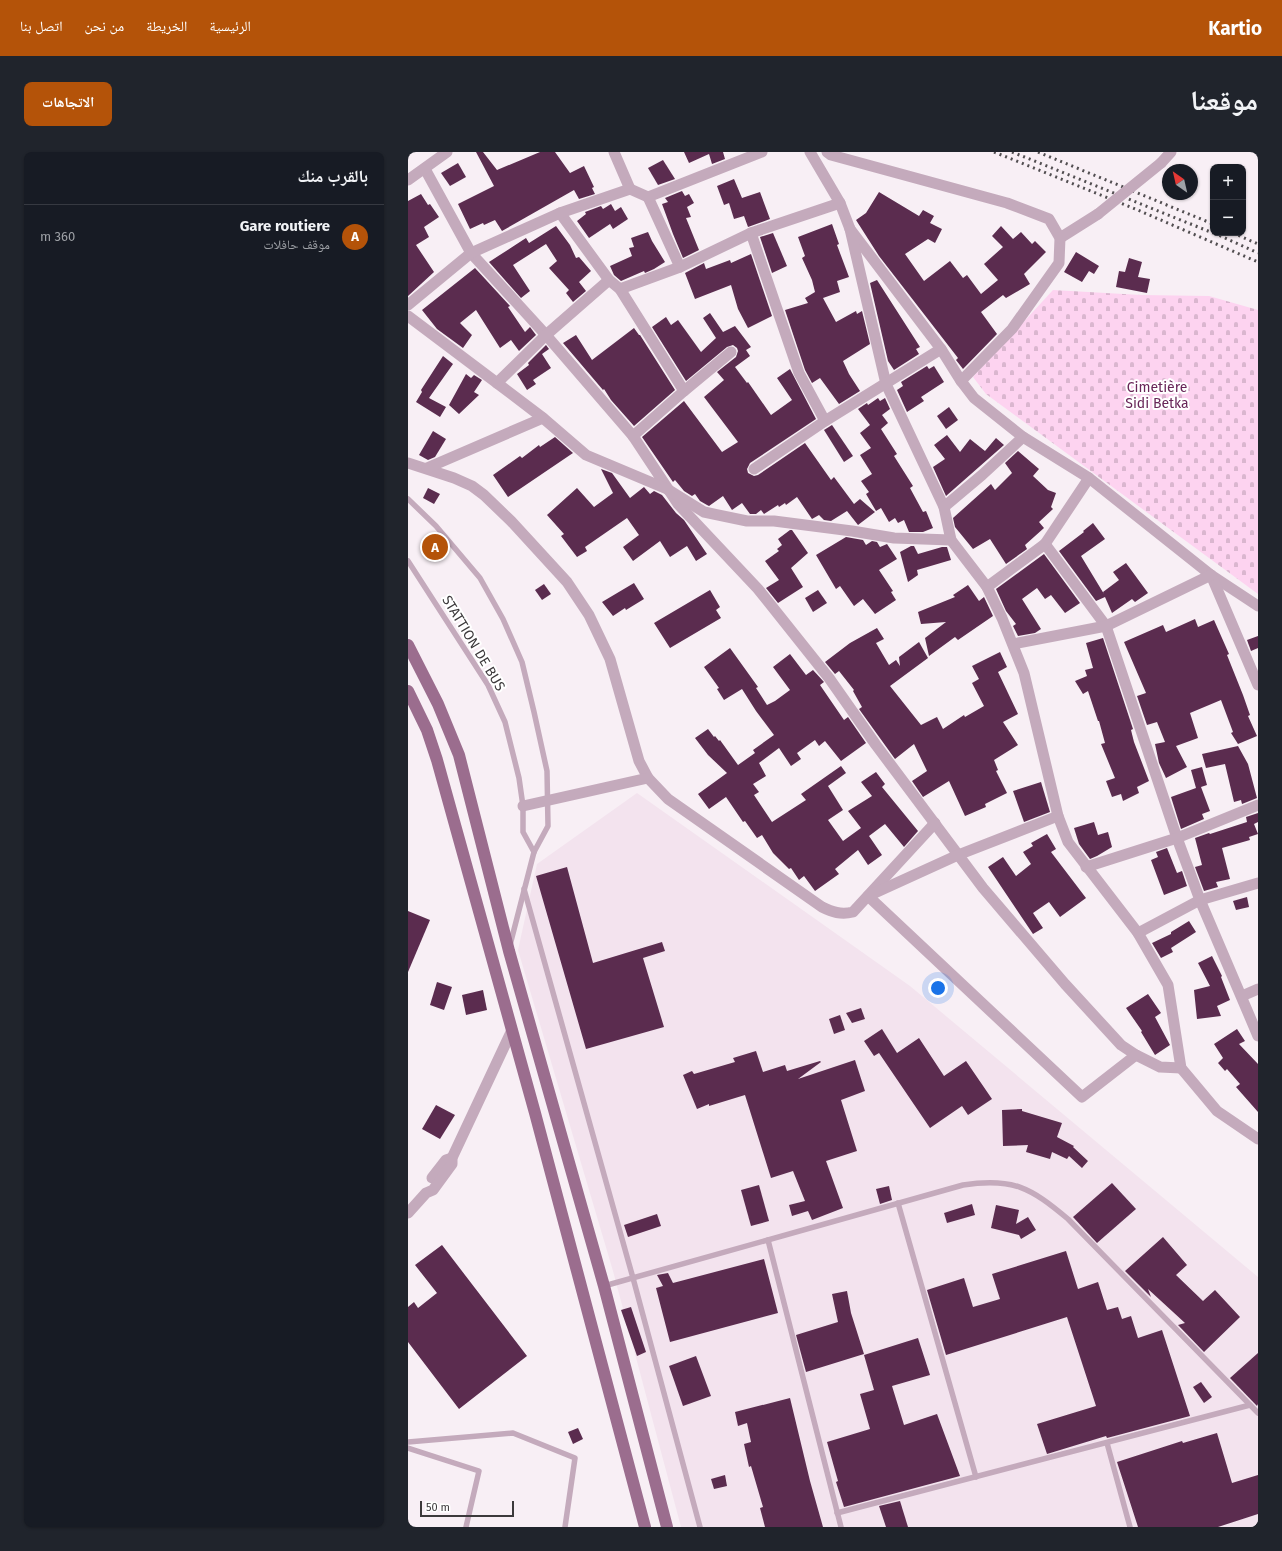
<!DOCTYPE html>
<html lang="ar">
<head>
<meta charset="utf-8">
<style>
	:root { --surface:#171b24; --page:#20242c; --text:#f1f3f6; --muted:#9ea1a6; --line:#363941; --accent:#b45309 }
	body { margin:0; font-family:"Fira Sans","Noto Naskh Arabic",sans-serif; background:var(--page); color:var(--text); direction:rtl }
	.controls { position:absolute; right:12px; top:12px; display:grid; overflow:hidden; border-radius:8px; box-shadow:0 1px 3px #0004 }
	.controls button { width:36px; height:36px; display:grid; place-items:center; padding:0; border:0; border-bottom:1px solid var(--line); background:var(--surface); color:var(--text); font:20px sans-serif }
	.compass { position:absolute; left:754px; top:12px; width:36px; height:36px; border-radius:50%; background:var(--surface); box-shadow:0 1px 3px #0004; rotate:326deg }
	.scale { position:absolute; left:12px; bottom:10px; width:94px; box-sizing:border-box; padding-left:4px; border:2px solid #3c393b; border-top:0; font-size:11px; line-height:14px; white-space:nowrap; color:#3c393b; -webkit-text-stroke:3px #fff; paint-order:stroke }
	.you { position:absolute; left:530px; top:836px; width:14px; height:14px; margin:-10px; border:3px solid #fff; border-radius:50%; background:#1a73e8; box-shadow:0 0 0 6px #1a73e833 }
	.badge { display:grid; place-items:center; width:26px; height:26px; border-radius:50%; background:var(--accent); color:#fff; font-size:13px; font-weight:700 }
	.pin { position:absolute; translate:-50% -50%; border:2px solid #fff; box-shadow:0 1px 4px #0006 }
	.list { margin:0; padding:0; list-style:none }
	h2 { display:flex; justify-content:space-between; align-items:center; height:52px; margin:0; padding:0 16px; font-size:17px }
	h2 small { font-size:13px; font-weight:400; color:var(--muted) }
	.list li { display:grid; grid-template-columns:26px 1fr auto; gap:12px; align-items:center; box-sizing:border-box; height:64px; padding:0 16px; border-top:1px solid var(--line) }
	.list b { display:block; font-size:15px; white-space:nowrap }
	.list p { margin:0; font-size:13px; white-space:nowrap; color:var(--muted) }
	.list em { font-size:13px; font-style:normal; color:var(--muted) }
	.map { position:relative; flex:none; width:850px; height:1375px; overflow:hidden; direction:ltr; border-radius:8px }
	header { display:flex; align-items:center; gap:24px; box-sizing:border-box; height:56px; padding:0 20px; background:var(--accent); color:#fff }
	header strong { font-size:19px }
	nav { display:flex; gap:22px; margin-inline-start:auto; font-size:14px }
	.intro { display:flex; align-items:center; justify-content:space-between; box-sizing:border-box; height:96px; padding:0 24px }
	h1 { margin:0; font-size:28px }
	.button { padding:10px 18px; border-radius:8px; background:var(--accent); color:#fff; font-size:14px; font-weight:700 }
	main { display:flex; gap:24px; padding:0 24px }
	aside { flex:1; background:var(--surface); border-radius:8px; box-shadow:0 1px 3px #0004 }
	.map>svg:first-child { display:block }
	.built { fill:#f3e3ee }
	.cemetery { fill:url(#cemetery-stones) }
	.building { fill:#5b2c4f }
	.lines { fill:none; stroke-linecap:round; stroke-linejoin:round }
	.lane { stroke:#c4aabc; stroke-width:5.5 }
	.street { stroke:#c4aabc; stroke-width:11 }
	.primary { stroke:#9b6d8e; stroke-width:12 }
	.rail { stroke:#524e51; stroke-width:3; stroke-dasharray:2 4; stroke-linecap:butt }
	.street-bridge { stroke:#c4aabc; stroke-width:11 }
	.labels { text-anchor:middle; stroke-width:4; stroke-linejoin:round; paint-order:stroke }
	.park-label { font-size:14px; fill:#682558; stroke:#fff }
	.street-label { font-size:14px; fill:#3c393b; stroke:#fff }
</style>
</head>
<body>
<header>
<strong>Kartio</strong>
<nav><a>الرئيسية</a><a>الخريطة</a><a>من نحن</a><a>اتصل بنا</a></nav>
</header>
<div class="intro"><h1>موقعنا</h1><a class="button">الاتجاهات</a></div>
<main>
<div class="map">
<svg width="850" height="1375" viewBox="0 0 850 1375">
	<defs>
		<pattern id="cemetery-stones" width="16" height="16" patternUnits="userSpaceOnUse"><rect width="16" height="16" fill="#fdd3f0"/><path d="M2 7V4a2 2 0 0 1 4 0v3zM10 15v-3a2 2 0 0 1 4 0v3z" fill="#dab6cf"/></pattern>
	</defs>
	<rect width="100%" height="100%" fill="#f8eff5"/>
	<polygon class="built" points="229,641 502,834 850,1125 850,1375 273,1375 205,1119 110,798 129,712"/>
	<polygon class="cemetery" points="645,138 733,143 801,144 850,158 850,442 578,242 565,225"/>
	<g class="building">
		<polygon points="68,0 75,0 89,18 132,0 147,0 162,21 176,14 186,35 184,36 187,42 171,47 166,38 94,79 87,68 76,73 75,71 62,77 50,52 86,34"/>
		<polygon points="276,0 315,0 317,7 304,12 301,2 281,11"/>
		<polygon points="255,8 267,27 250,33 240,16"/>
		<polygon points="50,11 58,25 42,34 33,21"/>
		<polygon points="326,27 334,46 352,40 362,67 340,75 336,64 326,67 321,51 316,53 309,34"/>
		<polygon points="274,39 277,44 281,42 286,51 279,55 283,65 278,66 291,98 275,106 265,82 254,52 260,50 257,46"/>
		<polygon points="471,40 511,64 515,58 526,64 522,71 534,77 527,91 520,87 497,102 516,129 542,109 555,126 559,123 573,142 590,128 576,112 595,95 584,84 593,74 605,87 613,80 624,92 627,89 638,100 616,122 622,132 598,146 595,143 573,160 589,182 555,217 548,208 550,206 471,104 448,68 458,61"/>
		<polygon points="13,42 20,53 22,52 31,65 16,75 21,85 8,93 26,120 0,144 0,49"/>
		<polygon points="203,52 207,59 213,55 220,67 205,77 202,72 181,86 169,69 178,62 177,60 193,54 195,57"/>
		<polygon points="424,72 431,92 429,93 441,125 429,129 432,140 415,146 428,170 448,159 449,162 454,159 462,192 435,209 441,222 452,239 431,252 412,226 404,231 397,218 377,158 400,151 397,146 407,140 404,128 394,106 397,104 390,85"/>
		<polygon points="148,74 162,93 168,106 171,105 183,119 171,130 178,139 165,150 158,141 161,138 141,116 149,109 138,92 105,113 122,139 113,146 81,110 118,86 121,91"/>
		<polygon points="240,80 244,89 257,110 246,117 237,121 236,119 213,129 206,123 202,114 224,104 221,96 226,95 223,86"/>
		<polygon points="365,81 379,114 364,121 352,85"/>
		<polygon points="668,100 691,114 686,122 681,119 674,130 656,120"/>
		<polygon points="343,102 364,164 340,176 330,157 323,133 287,147 277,121 296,111 298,117 322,108 323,111"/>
		<polygon points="721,106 734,110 730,125 742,127 739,141 708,135 711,119 717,120"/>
		<polygon points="67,116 102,154 100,155 117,180 122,175 128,183 111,199 103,188 92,196 68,158 52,171 64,183 55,196 29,177 14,158"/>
		<polygon points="469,128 512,195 508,197 511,202 486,218 480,209 462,131"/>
		<polygon points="302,161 315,180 327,174 343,195 338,198 342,204 327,215 339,231 340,230 363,263 384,248 369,226 382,217 408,267 342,311 339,317 340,321 346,324 350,323 397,291 423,328 426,325 446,352 452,347 467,360 450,373 439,359 423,369 416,368 411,363 404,367 389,345 378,353 377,351 371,355 370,353 356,362 353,358 348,362 342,362 334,351 324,358 315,344 301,354 299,353 292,349 287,342 284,344 276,339 267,328 265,330 234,285 276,249 314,300 330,290 296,245 316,228 309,220 328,205 330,199 329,196 325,193 319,195 278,229 244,175 258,165 263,173 270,168 293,200 308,186 295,166"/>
		<polygon points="226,176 231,183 232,183 267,238 226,274 203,248 196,237 195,238 155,191 168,183 184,208"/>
		<polygon points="138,193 141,197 134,202 143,216 125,228 128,232 119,238 109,222 121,213 120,211"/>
		<polygon points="35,204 45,212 21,246 38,255 32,265 8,250 14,240 13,238"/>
		<polygon points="519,214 521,217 526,214 536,230 513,245 516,249 499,260 489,238 495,234 493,230"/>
		<polygon points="58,222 63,226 66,223 74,228 66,240 71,243 51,262 41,253"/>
		<polygon points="470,246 472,249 477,246 482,257 474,263 480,271 473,277 489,302 486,304 505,334 502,336 515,360 518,359 525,376 515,380 501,380 496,368 490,371 487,366 481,370 473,356 468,359 458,342 461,340 453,329 464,322 452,303 463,296 452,281 462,273 450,257 459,251 460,253"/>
		<polygon points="541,255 550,268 538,277 529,264"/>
		<polygon points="424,273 445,304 436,310 416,278"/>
		<polygon points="25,279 38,287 27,305 20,308 11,303"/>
		<polygon points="539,283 552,300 562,287 577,299 588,286 596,293 538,344 525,315 537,307 526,293"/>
		<polygon points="147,285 165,301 100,345 85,323 112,304 114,306 131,293 132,295"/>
		<polygon points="610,299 631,317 625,324 640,338 648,341 643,355 645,357 631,370 636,376 617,393 619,397 598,412 582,387 565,397 547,375 545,366 583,332 587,338 604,321 597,311"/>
		<polygon points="193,317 204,321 222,346 236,335 242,342 246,339 254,343 268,361 276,368 299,402 288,409 279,394 262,405 252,389 225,409 215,395 231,383 219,366 177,395 179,399 169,405 153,384 156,382 139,363 169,336 186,355 205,341"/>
		<polygon points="20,336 32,342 26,352 15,346"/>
		<polygon points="685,371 697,387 673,404 696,442 695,440 711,428 705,420 718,411 740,441 727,450 724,447 704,461 697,445 688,449 651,399 676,380 675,379"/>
		<polygon points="382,378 384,378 400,401 383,416 395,435 370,451 358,436 371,428 357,409 371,399 369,397 374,393 370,387"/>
		<polygon points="438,385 455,388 458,393 464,389 469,390 472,395 479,392 489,407 471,418 485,439 483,440 488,448 467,462 455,447 446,454 432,434 428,437 408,403"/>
		<polygon points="503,394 506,394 510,402 534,395 539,395 543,408 509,418 510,423 500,430 492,400"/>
		<polygon points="636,402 672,451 657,461 643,443 637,447 629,436 614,447 633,477 627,481 610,484 605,474 608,472 598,459 588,437"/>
		<polygon points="226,431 236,447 218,458 217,456 205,464 194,450"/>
		<polygon points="136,432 143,442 134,448 127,438"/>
		<polygon points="560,433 571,449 576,445 585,464 550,488 547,485 521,504 517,486 538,470 513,472 510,460 547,445 545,443"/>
		<polygon points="302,438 312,455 308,458 313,466 262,496 246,471"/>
		<polygon points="410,438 419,451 405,460 397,446"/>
		<polygon points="787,467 790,475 806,468 821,502 819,503 835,543 842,563 840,564 849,584 830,592 823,581 825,580 813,548 782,561 790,586 768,594 779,615 758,626 751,611 747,592 757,590 749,570 739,573 729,544 738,541 716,490 755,473 758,480"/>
		<polygon points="469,476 476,487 468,491 481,513 488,508 492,514 491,505 511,490 520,506 482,534 513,573 529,565 535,577 556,563 557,565 576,554 564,531 571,527 564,514 592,500 599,515 590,520 610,562 595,570 610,593 586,608 590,618 588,619 599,641 577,652 578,655 557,664 541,629 515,645 504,629 519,619 506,592 487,607 451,557 454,555 445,539 446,538 431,519 427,522 417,510 442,491"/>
		<polygon points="850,484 850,496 843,499 839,488"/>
		<polygon points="695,486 725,577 723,578 726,590 741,629 729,635 731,641 715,649 713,642 704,645 698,629 707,626 693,592 697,591 691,569 690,569 680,539 675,542 667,529 679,524 677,518 685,516 678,491"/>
		<polygon points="322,496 350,535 348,536 359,553 367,549 382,538 365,515 382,502 398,523 405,518 416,530 412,533 436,568 440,565 458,591 433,609 417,589 411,594 407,588 389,601 393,607 383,614 371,596 351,611 358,624 345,632 351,640 346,643 364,670 398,648 393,642 433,614 438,621 420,634 435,658 420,668 435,689 453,676 440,659 464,644 453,630 468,620 477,632 474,635 510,679 496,695 477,672 461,684 474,703 460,713 450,698 427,717 431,722 407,739 396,724 391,728 383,716 381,717 365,701 354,683 349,686 337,669 335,670 318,645 301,657 290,642 319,621 300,603 287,586 300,577 306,585 307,584 311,589 312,588 330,613 347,601 345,598 366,583 348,559 334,537 316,548 309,537 311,536 296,515"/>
		<polygon points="830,594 840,612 849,646 834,652 833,648 826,650 817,612 798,616 794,602"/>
		<polygon points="794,615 799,633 793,635 802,659 794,662 796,667 773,677 763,645 788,636 783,618"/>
		<polygon points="633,630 642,660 616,670 605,639"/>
		<polygon points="850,661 850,670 846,672 850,682 841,685 842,688 814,696 822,727 808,730 810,735 796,739 787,715 794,713 787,686 801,681 802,682 839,670 838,665"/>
		<polygon points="686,670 690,683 700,680 704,695 689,704 682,707 671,692 666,676"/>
		<polygon points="639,682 648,697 643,700 678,746 652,765 641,750 625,761 635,776 625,782 580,715 595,705 608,724 623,712 615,700 625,694 623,691"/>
		<polygon points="759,696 769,721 774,719 779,734 756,743 743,708 750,705 748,700"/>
		<polygon points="159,715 185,811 254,790 257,799 235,806 256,875 178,897 128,724"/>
		<polygon points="839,745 841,755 828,758 825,749"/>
		<polygon points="0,759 22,768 0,820"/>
		<polygon points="781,769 788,780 763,796 765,800 753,806 744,791 763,782 763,780"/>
		<polygon points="804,804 814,824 813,825 822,848 809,854 813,864 789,867 786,838 802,834 790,811"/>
		<polygon points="29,830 44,835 36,858 22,853"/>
		<polygon points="75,838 79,858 58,863 54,843"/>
		<polygon points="740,842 753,861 747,865 762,893 747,903 733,880 734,879 718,856"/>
		<polygon points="453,856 457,867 444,871 438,861"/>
		<polygon points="432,863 437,878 426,882 421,867"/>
		<polygon points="474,877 489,901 511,886 536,924 558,909 584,947 560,963 554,954 522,976 471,901 466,904 456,889"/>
		<polygon points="829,877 837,889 831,892 850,912 850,960 828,935 832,932 819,917 817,919 810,911 815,906 806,892"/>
		<polygon points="348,899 355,920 377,913 379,919 412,909 413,910 390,927 447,908 457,939 433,948 449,999 418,1009 435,1056 404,1068 400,1059 384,1064 381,1053 397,1049 385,1019 363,1026 337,943 301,954 301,952 289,957 275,923 284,919 286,922 327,910 325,906"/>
		<polygon points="28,953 47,963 32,987 14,977"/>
		<polygon points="614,957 614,959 654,971 649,985 666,994 665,995 680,1009 674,1016 661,1004 659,1007 644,1000 642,1007 618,1000 620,993 595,994 594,958"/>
		<polygon points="704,1031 728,1057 689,1091 665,1065"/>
		<polygon points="351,1033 361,1069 343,1074 333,1038"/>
		<polygon points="481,1034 484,1048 472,1052 468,1037"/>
		<polygon points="564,1052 567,1063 539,1071 536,1061"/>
		<polygon points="588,1053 611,1058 608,1072 620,1065 628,1078 613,1087 611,1083 583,1076"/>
		<polygon points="249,1062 253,1074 220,1085 216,1073"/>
		<polygon points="755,1085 779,1113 768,1123 795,1149 807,1138 832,1165 796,1200 770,1173 777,1171 740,1137 743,1145 717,1119"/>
		<polygon points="34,1093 119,1204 51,1257 0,1190 0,1155 6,1150 10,1156 29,1141 7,1113"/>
		<polygon points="658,1099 670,1137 690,1130 699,1158 710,1155 714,1167 723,1164 730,1186 754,1178 782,1264 699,1286 698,1284 639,1302 629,1272 688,1254 659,1165 538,1203 519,1138 556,1126 565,1155 592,1147 584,1122"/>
		<polygon points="356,1107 370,1161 262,1190 248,1136 255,1134 249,1123 260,1121 265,1131"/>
		<polygon points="439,1139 443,1161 456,1202 398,1220 388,1183 430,1170 424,1142"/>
		<polygon points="223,1155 238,1200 229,1204 213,1158"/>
		<polygon points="510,1186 522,1223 484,1234 496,1273 529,1262 552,1324 436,1355 428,1330 430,1329 419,1290 462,1277 452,1242 466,1238 456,1203"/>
		<polygon points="850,1201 850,1252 849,1254 822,1226"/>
		<polygon points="288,1204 303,1244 275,1254 261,1214"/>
		<polygon points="793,1230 804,1245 796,1251 785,1235"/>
		<polygon points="382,1246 402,1329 415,1375 357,1375 352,1356 355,1355 343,1314 341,1315 336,1292 343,1290 339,1271 330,1274 327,1260"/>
		<polygon points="170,1276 175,1287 165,1292 160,1280"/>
		<polygon points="809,1281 824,1331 850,1323 850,1362 810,1375 730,1375 709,1310 774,1289 775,1291"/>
		<polygon points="317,1323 319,1334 306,1337 303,1327"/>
		<polygon points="492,1349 500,1375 478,1375 471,1354"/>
	</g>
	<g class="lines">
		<g class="lane">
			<polyline points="0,347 28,374 72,426 95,467 114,510 126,560 139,619 140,674 126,700 102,793"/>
			<polyline points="0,409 80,533 97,570 111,626 115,654 115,680 126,700"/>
			<polyline points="116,737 225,1126 292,1375"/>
			<polyline points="490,1051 568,1325"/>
			<polyline points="360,1088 433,1375"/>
			<path d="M196,1134L555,1033C605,1025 623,1036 660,1067L850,1261"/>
			<polyline points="0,1290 105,1281 167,1306 157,1375"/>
			<polyline points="699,1291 722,1375"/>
			<polyline points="0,1296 71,1319 58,1375"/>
			<polyline points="429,1361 842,1253"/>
		</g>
		<g class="street">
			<polyline points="206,0 222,37"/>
			<polyline points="402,0 432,51 442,77 533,197 553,229 566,246 615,285 681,326 803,423 850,454"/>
			<polyline points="419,0 423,3 599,51 641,67 652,86 651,111 604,177 553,229"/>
			<polyline points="753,11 763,0"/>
			<polyline points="17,17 63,101 138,183 225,284 270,352 350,437 421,526 468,593 575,736 657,832 713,893 728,903 752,915 773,916"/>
			<polyline points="0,28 39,0"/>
			<polyline points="240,45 272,115"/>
			<polyline points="152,61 201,128 212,137 276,239 225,284"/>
			<polyline points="442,77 478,232 536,355 543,388 579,435 594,466 616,521 650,664 660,690 730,781 760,833 773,916 809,959 850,987"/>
			<polyline points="343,81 391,221 417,269"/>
			<polyline points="652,86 690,62"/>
			<polyline points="212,137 272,115 343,81 432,51"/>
			<polyline points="0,153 63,101 152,61 222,37 240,45 354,0"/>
			<polyline points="0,164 89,231 138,183 201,128"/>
			<polyline points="89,231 135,266 178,303 259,337 296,360 339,369 366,369 444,379 486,386 543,388"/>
			<polyline points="276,239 323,200"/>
			<path d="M0,311L46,326L64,334L76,343L103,369L159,430L181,463L202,507L231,609L240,626L260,647L414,755C424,760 433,763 445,760L527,671"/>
			<polyline points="19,316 135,266"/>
			<polyline points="346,317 417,269 533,197"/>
			<polyline points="536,355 574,323 615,285"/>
			<polyline points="637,392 698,474 769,686 792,748 850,884"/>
			<polyline points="803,423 850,533"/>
			<polyline points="579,435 637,392 681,326"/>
			<polyline points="605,492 698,474 803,423"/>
			<polyline points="115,654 240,626"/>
			<polyline points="650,664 550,703 460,744 674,945 728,903"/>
			<polyline points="678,715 769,686 850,653"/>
			<polyline points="730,781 792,748 850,731"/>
			<polyline points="834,844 850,837"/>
			<polyline points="24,1026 38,1008 44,1006"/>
			<polyline points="0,1061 18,1041 25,1038 44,1012 44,1006 104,878"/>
		</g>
		<g class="primary">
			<polyline points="0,493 30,552 51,603 101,799 196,1134 259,1375"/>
			<polyline points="0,539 19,578 29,608 127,961 237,1375"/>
		</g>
		<g class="rail">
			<polyline points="586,0 725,56 850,110"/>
			<polyline points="604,0 805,81"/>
			<polyline points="630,0 805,72"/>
			<polyline points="806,81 850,101"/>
			<polyline points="825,81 850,92"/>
		</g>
		<polyline class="street-bridge" points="690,62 753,11"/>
	</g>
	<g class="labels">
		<g class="park-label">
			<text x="749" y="240">Cimetière<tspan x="749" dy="16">Sidi Betka</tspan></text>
		</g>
		<g class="street-label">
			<text transform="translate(66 491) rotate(59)" y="5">STATTION DE BUS</text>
		</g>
	</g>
</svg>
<div class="controls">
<button>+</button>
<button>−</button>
</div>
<svg class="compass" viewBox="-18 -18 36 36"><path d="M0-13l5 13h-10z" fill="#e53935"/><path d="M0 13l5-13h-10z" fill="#9ea1a6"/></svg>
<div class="scale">50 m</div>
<div class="you"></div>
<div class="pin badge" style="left:27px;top:395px">A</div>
</div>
<aside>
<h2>بالقرب منك<small></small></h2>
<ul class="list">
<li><span class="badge">A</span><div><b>Gare routiere</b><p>موقف حافلات</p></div><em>360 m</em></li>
</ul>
</aside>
</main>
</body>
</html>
